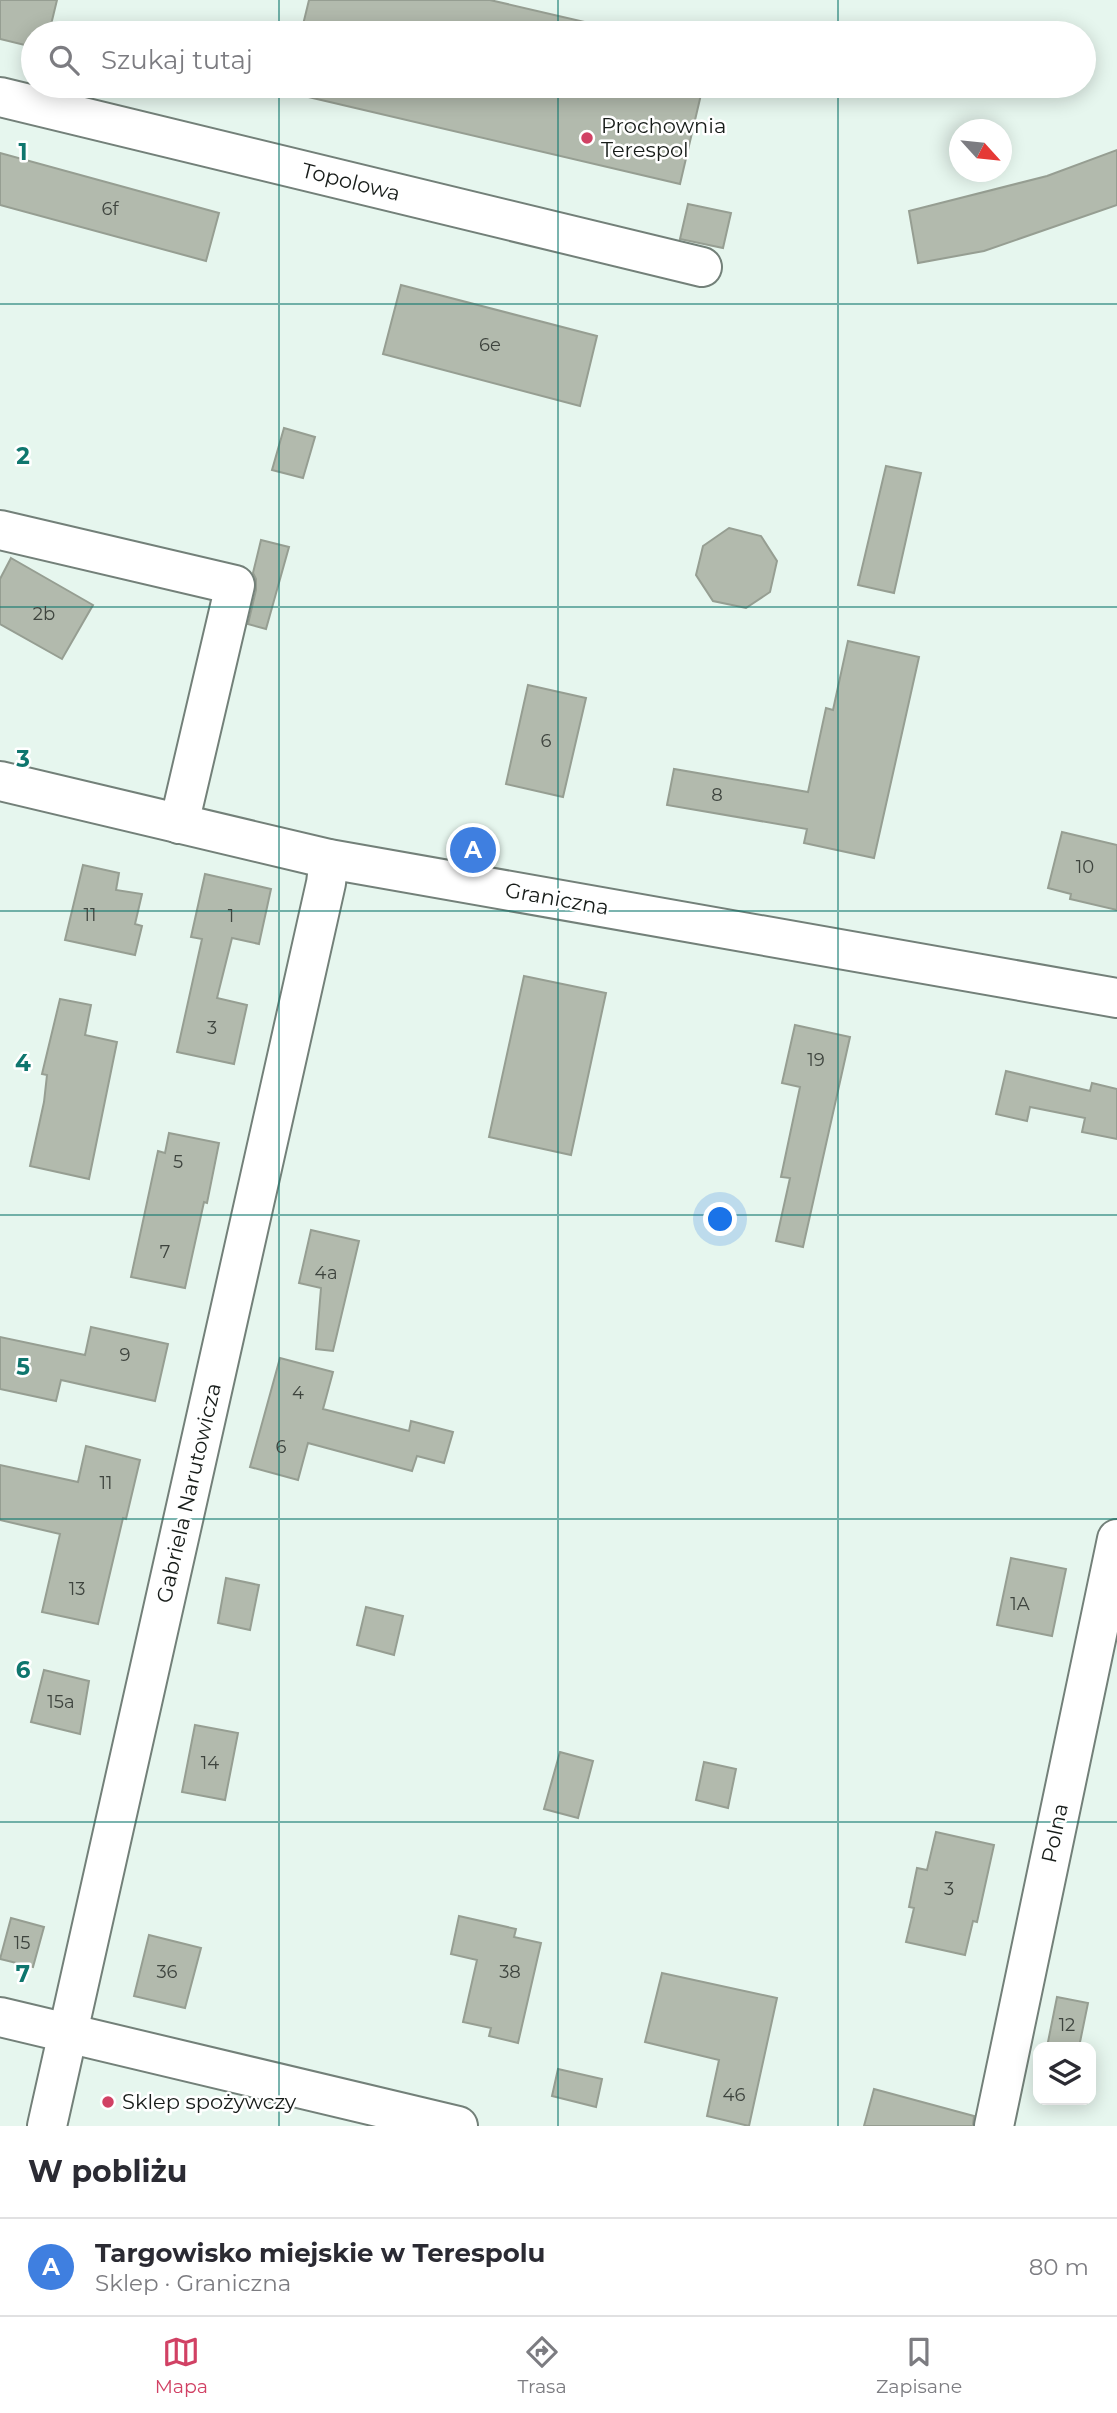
<!DOCTYPE html>
<html lang="pl">
<head>
<meta charset="utf-8">
<style>
	:root { --surface:#fff; --page:#f7f7f7; --text:#2b2b33; --muted:#7c7c81; --line:#e1e1e2; --accent:#d14164 }
	body { margin:0; font-family:Montserrat,sans-serif; background:var(--page); color:var(--text) }
	.controls { position:absolute; right:21px; bottom:21px; display:grid; overflow:hidden; border-radius:14px; box-shadow:0 4px 18px #0003 }
	.controls button { width:63px; height:63px; display:grid; place-items:center; padding:0; border:0; border-bottom:2px solid var(--line); background:var(--surface); color:var(--text); font:35px sans-serif }
	.compass { position:absolute; left:949px; top:119px; width:63px; height:63px; border-radius:50%; background:var(--surface); box-shadow:0 4px 18px #0003; rotate:117deg }
	.you { position:absolute; left:721px; top:1220px; width:24px; height:24px; margin:-18px; border:5px solid #fff; border-radius:50%; background:#1a73e8; box-shadow:0 0 0 10px #1a73e833 }
	.badge { display:grid; place-items:center; width:46px; height:46px; border-radius:50%; background:var(--accent); color:#fff; font-size:23px; font-weight:700 }
	.pin { position:absolute; translate:-50% -50%; border:4px solid #fff; box-shadow:0 2px 7px #0006 }
	.list { margin:0; padding:0; list-style:none }
	h2 { display:flex; justify-content:space-between; align-items:center; height:91px; margin:0; padding:0 28px; font-size:30px }
	h2 small { font-size:23px; font-weight:400; color:var(--muted) }
	.list li { display:grid; grid-template-columns:46px 1fr auto; gap:21px; align-items:center; box-sizing:border-box; height:98px; padding:0 28px; border-top:2px solid var(--line) }
	.list b { display:block; font-size:26px; white-space:nowrap }
	.list p { margin:0; font-size:23px; white-space:nowrap; color:var(--muted) }
	.list em { font-size:23px; font-style:normal; color:var(--muted) }
	.icon { flex:none; width:38px; height:38px; fill:none; stroke:currentColor; stroke-width:2; stroke-linecap:round; stroke-linejoin:round }
	.map { position:relative; flex:none; width:1117px; height:2126px; overflow:hidden }
	.search { position:absolute; background:var(--surface); box-shadow:0 4px 18px #0003; left:21px; right:21px; top:21px; height:77px; display:flex; align-items:center; gap:18px; box-sizing:border-box; padding:0 24px; border-radius:38px; color:var(--muted); font-size:26px }
	.sheet { height:189px; background:var(--surface) }
	nav { display:flex; justify-content:space-around; align-items:center; box-sizing:border-box; height:98px; border-top:2px solid var(--line); background:var(--surface); font-size:19px; color:var(--muted) }
	nav a { display:grid; justify-items:center; gap:4px }
	nav .on { color:var(--accent) }
	.map>svg:first-child { display:block }
	.building { fill:#b2baad; stroke:#969e92; stroke-width:2 }
	.lines { fill:none; stroke-linecap:round; stroke-linejoin:round }
	.minor-casing { stroke:#738079; stroke-width:42 }
	.minor { stroke:#fff; stroke-width:38 }
	.grid { fill:none; stroke:#0f766e; stroke-width:2; stroke-opacity:0.55 }
	.poi-dot { fill:#d14164; stroke:#fff; stroke-width:2.5 }
	.labels { text-anchor:middle; stroke-width:5; stroke-linejoin:round; paint-order:stroke }
	.number-label { font-size:18px; fill:#3e443e }
	.poi-label { font-size:21px; fill:#171c19; stroke:#fff; text-anchor:start }
	.street-label { font-size:21px; fill:#171c19; stroke:#fff }
	.grid-label { font-size:23px; text-anchor:middle; font-weight:bold; fill:#0f766e; stroke:#fff; stroke-width:5; stroke-linejoin:round; paint-order:stroke }
</style>
</head>
<body>
<div class="map">
<svg width="1117" height="2126" viewBox="0 0 1117 2126">
	<rect width="100%" height="100%" fill="#e6f6ee"/>
	<g class="building">
		<polygon points="0,0 57,0 49,33 33,33 33,47 0,39"/>
		<polygon points="309,0 490,0 632,33 301,33"/>
		<polygon points="289,86 703,86 680,184 287,92"/>
		<polygon points="1117,150 1117,205 984,251 918,263 909,211 1047,176"/>
		<polygon points="0,153 219,213 206,261 0,205"/>
		<polygon points="688,204 731,213 723,248 680,239"/>
		<polygon points="401,285 597,336 580,406 383,354"/>
		<polygon points="284,428 315,437 303,478 272,470"/>
		<polygon points="886,466 921,473 894,593 858,585"/>
		<polygon points="729,528 761,536 777,561 770,592 746,608 713,601 696,575 703,546"/>
		<polygon points="261,540 289,547 266,629 248,624 256,590 256,579 253,573"/>
		<polygon points="11,558 93,605 62,659 0,624 0,579"/>
		<polygon points="848,641 919,657 874,858 804,843 807,829 667,805 674,769 808,792 826,708 833,710"/>
		<polygon points="528,685 586,698 563,797 506,784"/>
		<polygon points="1062,832 1117,845 1117,910 1070,899 1071,894 1048,888"/>
		<polygon points="83,865 119,873 116,890 142,894 135,924 142,926 135,955 65,940"/>
		<polygon points="205,874 271,889 259,944 232,938 217,998 247,1005 234,1064 177,1052 202,939 191,937"/>
		<polygon points="524,976 606,993 571,1155 489,1137"/>
		<polygon points="60,999 91,1005 85,1035 117,1042 89,1179 30,1166 44,1102 47,1075 42,1074"/>
		<polygon points="795,1025 850,1037 803,1247 776,1241 790,1178 781,1177 800,1087 782,1083"/>
		<polygon points="1006,1071 1090,1091 1092,1083 1117,1089 1117,1139 1082,1132 1085,1118 1030,1107 1027,1121 996,1114"/>
		<polygon points="169,1133 219,1143 207,1203 204,1202 185,1288 131,1277 158,1151 165,1153"/>
		<polygon points="311,1230 359,1241 333,1351 316,1349 321,1288 299,1283"/>
		<polygon points="91,1327 168,1344 155,1401 61,1380 56,1401 0,1389 0,1337 85,1355"/>
		<polygon points="280,1358 333,1372 323,1409 409,1431 411,1421 453,1432 444,1463 417,1456 412,1471 308,1443 298,1480 250,1467"/>
		<polygon points="86,1446 140,1460 126,1519 123,1518 98,1624 42,1612 60,1534 0,1520 0,1465 78,1482"/>
		<polygon points="1011,1558 1066,1569 1052,1636 997,1625"/>
		<polygon points="226,1578 259,1585 250,1630 218,1623"/>
		<polygon points="366,1607 403,1616 394,1655 357,1645"/>
		<polygon points="44,1670 89,1681 80,1734 31,1722"/>
		<polygon points="195,1725 238,1733 225,1800 182,1792"/>
		<polygon points="560,1752 593,1761 578,1818 544,1809"/>
		<polygon points="704,1762 736,1769 728,1808 696,1800"/>
		<polygon points="936,1832 994,1845 977,1922 973,1921 965,1955 906,1942 914,1908 909,1907 917,1868 927,1870"/>
		<polygon points="459,1916 516,1929 514,1937 541,1943 518,2043 489,2036 491,2028 463,2022 477,1960 451,1954"/>
		<polygon points="11,1918 44,1927 33,1967 0,1959"/>
		<polygon points="149,1935 201,1948 185,2008 134,1996"/>
		<polygon points="662,1973 777,1998 749,2126 707,2116 719,2060 645,2042"/>
		<polygon points="1057,1997 1088,2003 1079,2047 1047,2047"/>
		<polygon points="558,2069 602,2079 596,2107 552,2096"/>
		<polygon points="874,2089 974,2116 973,2126 864,2126"/>
	</g>
	<g class="lines">
		<defs>
			<g id="minor">
				<polyline points="0,97 702,267"/>
				<polyline points="0,530 235,585 179,824"/>
				<polyline points="0,781 329,859 1117,998"/>
				<polyline points="0,2017 458,2126"/>
				<polyline points="47,2126 326,883 329,859"/>
				<polyline points="994,2126 1117,1539"/>
			</g>
		</defs>
		<use href="#minor" class="minor-casing"/>
		<use href="#minor" class="minor"/>
	</g>
	<path class="grid" d="M279,0V33M558,0V33M838,0V33M279,86V2126M558,86V2126M838,86V2126M0,304H1117M0,607H1117M0,911H1117M0,1215H1117M0,1519H1117M0,1822H1117"/>
	<g class="poi-dot">
		<circle cx="587" cy="138" r="7"/>
		<circle cx="108" cy="2102" r="7"/>
	</g>
	<g class="labels">
		<g class="number-label">
			<text x="110" y="215">6f</text>
			<text x="490" y="351">6e</text>
			<text x="44" y="620">2b</text>
			<text x="546" y="747">6</text>
			<text x="717" y="801">8</text>
			<text x="1085" y="873">10</text>
			<text x="90" y="921">11</text>
			<text x="231" y="922">1</text>
			<text x="212" y="1034">3</text>
			<text x="816" y="1066">19</text>
			<text x="178" y="1168">5</text>
			<text x="165" y="1258">7</text>
			<text x="326" y="1279">4a</text>
			<text x="125" y="1361">9</text>
			<text x="298" y="1399">4</text>
			<text x="281" y="1453">6</text>
			<text x="106" y="1489">11</text>
			<text x="77" y="1595">13</text>
			<text x="1020" y="1610">1A</text>
			<text x="61" y="1708">15a</text>
			<text x="210" y="1769">14</text>
			<text x="949" y="1895">3</text>
			<text x="22" y="1949">15</text>
			<text x="167" y="1978">36</text>
			<text x="510" y="1978">38</text>
			<text x="1067" y="2031">12</text>
			<text x="734" y="2101">46</text>
		</g>
		<g class="poi-label">
			<text x="601" y="133">Prochownia<tspan x="601" dy="24">Terespol</tspan></text>
			<text x="122" y="2109">Sklep spożywczy</text>
		</g>
		<g class="street-label">
			<text transform="translate(351 182) rotate(14)" y="7">Topolowa</text>
			<text transform="translate(557 899) rotate(10)" y="7">Graniczna</text>
			<text transform="translate(189 1493) rotate(-77)" y="7">Gabriela Narutowicza</text>
			<text transform="translate(1055 1833) rotate(-78)" y="7">Polna</text>
		</g>
	</g>
	<g class="grid-label">
		<text x="23" y="160">1</text>
		<text x="23" y="464">2</text>
		<text x="23" y="767">3</text>
		<text x="23" y="1071">4</text>
		<text x="23" y="1375">5</text>
		<text x="23" y="1678">6</text>
		<text x="23" y="1982">7</text>
	</g>
</svg>
<div class="controls">
<button><svg class="icon" aria-label="layers" viewBox="0 0 24 24"><path d="M12 4l9 5-9 5-9-5zM3 14l9 5 9-5"/></svg></button>
</div>
<svg class="compass" viewBox="-18 -18 36 36"><path d="M0-13l5 13h-10z" fill="#e53935"/><path d="M0 13l5-13h-10z" fill="#7c7c81"/></svg>
<div class="you"></div>
<div class="pin badge" style="left:473px;top:850px;background:#3f7fe0">A</div>
<div class="search"><svg class="icon" aria-label="search" viewBox="0 0 24 24"><circle cx="10" cy="10" r="6"/><path d="M15 15l6 6"/></svg>Szukaj tutaj</div>
</div>
<section class="sheet">
<h2>W pobliżu<small></small></h2>
<ul class="list">
<li><span class="badge" style="background:#3f7fe0">A</span><div><b>Targowisko miejskie w Terespolu</b><p>Sklep · Graniczna</p></div><em>80 m</em></li>
</ul>
</section>
<nav>
<a class="on"><svg class="icon" aria-label="map" viewBox="0 0 24 24"><path d="M3 6l6-2 6 2 6-2v14l-6 2-6-2-6 2zM9 4v14M15 6v14"/></svg>Mapa</a>
<a><svg class="icon" aria-label="directions" viewBox="0 0 24 24"><path d="M12 3l9 9-9 9-9-9zM9 14v-3h6M13 9l2 2-2 2"/></svg>Trasa</a>
<a><svg class="icon" aria-label="saved" viewBox="0 0 24 24"><path d="M7 4h10v16l-5-4-5 4z"/></svg>Zapisane</a>
</nav>
</body>
</html>
